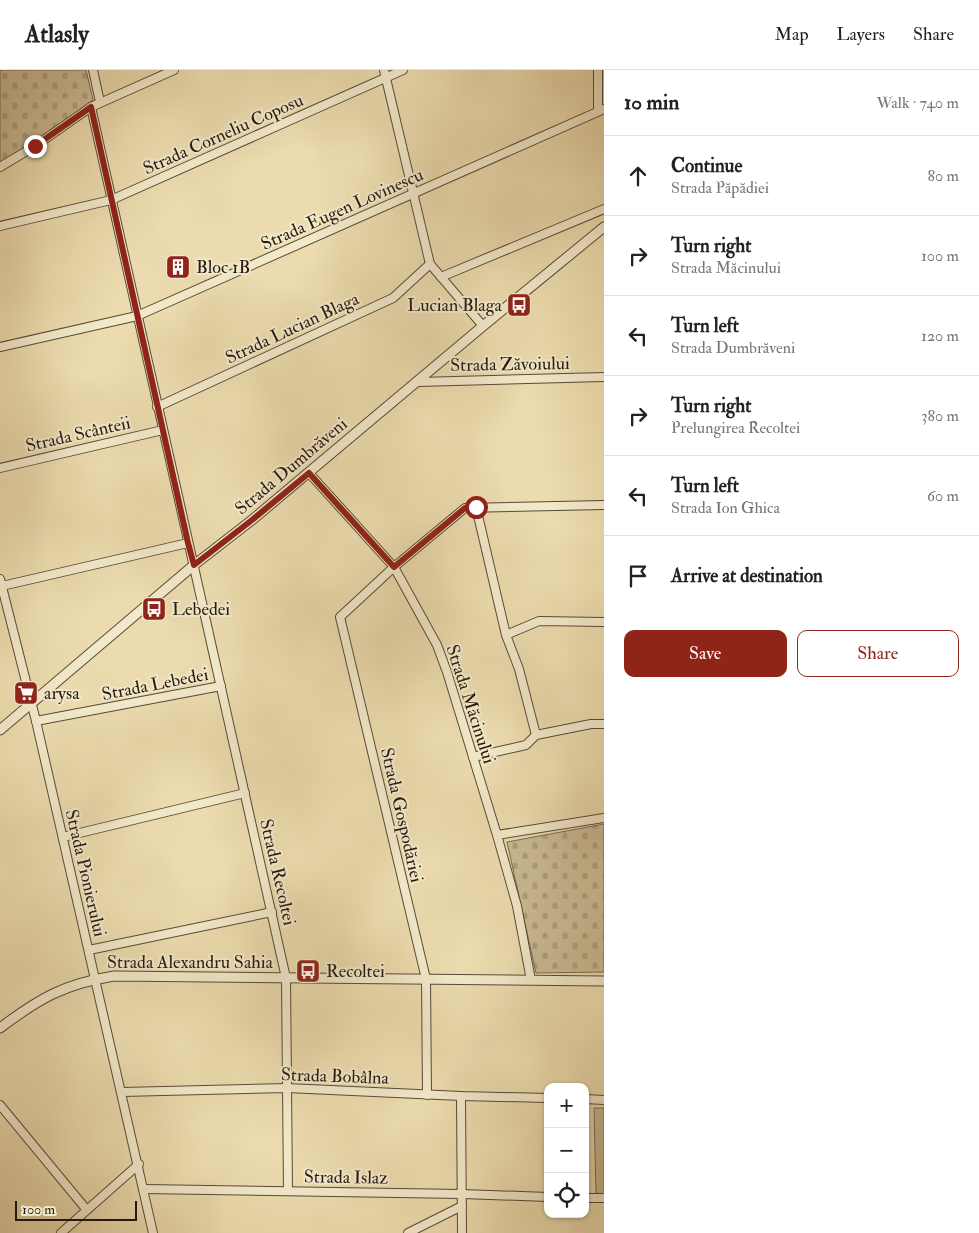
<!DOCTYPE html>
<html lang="en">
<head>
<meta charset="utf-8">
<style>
	:root { --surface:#fff; --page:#f6f6f6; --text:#222; --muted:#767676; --line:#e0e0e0; --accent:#8f2418 }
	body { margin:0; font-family:"IM FELL Double Pica",serif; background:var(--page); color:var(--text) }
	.controls { position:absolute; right:15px; bottom:15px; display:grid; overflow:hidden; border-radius:10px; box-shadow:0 1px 4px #0004 }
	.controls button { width:45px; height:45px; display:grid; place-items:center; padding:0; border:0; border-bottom:1px solid var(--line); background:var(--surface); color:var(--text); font:25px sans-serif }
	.scale { position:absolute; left:15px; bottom:12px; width:122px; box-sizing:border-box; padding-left:5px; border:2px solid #271a0e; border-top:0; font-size:14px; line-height:18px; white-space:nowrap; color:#271a0e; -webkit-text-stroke:4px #f2e8ca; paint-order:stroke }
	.stop { position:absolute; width:15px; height:15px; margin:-11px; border:4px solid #8f2418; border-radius:50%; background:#fff }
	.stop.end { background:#8f2418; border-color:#fff; box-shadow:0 1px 5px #0008 }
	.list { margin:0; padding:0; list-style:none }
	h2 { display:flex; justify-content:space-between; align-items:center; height:65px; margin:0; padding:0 20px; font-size:21px }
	h2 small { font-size:16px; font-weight:400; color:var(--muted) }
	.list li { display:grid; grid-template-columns:32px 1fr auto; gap:15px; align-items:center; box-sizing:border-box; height:80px; padding:0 20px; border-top:1px solid var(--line) }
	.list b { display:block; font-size:19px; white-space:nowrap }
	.list p { margin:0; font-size:16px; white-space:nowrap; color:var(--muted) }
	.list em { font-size:16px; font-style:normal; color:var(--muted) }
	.actions { display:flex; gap:10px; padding:15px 20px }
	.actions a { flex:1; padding:11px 0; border:1px solid var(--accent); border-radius:10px; text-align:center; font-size:18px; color:var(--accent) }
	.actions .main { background:var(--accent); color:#fff }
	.icon { flex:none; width:28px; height:28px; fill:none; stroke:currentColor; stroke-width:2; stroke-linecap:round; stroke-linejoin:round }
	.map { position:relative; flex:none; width:604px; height:1163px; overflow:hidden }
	header { display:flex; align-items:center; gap:30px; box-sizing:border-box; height:70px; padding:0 25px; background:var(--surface); border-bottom:1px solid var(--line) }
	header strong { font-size:24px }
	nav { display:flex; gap:28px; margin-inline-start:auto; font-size:18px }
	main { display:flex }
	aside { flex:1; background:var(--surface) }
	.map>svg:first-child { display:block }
	.grass { fill:#caba93; stroke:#786a50 }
	.cemetery { fill:url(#cemetery-stones); stroke:#786a50 }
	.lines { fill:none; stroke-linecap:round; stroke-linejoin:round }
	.minor-casing { stroke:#584a36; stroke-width:10 }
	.tertiary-casing { stroke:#584a36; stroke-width:11 }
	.minor { stroke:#f2e8ca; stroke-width:8 }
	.tertiary { stroke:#f2e8ca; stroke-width:9 }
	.route { stroke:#8f2418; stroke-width:6 }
	.labels { text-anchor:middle; stroke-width:4; stroke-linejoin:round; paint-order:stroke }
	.street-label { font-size:18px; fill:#271a0e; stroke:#f2e8ca }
	.poi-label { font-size:18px; fill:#271a0e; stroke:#f2e8ca; text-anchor:start }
</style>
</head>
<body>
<header>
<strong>Atlasly</strong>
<nav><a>Map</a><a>Layers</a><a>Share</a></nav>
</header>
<main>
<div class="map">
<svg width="604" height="1163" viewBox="0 0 604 1163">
	<defs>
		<pattern id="cemetery-stones" width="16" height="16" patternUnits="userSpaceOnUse" patternTransform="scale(1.25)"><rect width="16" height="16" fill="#caba93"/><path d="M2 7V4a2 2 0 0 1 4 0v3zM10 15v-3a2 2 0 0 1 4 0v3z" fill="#ae9f7e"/></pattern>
	</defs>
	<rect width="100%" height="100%" fill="#ebdbae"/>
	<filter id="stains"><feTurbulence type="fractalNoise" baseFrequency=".004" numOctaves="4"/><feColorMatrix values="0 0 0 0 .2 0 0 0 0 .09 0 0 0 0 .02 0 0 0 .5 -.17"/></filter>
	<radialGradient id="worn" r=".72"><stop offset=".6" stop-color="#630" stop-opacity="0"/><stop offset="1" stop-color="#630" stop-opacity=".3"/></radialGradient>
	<polygon class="grass" points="594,1038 604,1038 604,1124 596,1123"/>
	<g class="cemetery">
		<polygon points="0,0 86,0 93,30 27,78 0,95"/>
		<polygon points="604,754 604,902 536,903 507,772"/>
	</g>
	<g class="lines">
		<defs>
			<g id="minor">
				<polyline points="93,0 100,32"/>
				<polyline points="384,0 430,194 483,256"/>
				<polyline points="598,0 598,41"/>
				<polyline points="91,37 286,908 288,1121"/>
				<polyline points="0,97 35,76 91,37 174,0"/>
				<polyline points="0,156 111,130 403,0"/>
				<polyline points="441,207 604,139"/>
				<polyline points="0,277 137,246 604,39"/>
				<polyline points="418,312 604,307"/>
				<polyline points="157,337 393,228 430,194"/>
				<polyline points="0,398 163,360"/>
				<polyline points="309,403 394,497 437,575 447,602 497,765 517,836 531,910"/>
				<polyline points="476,437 506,565 519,599 536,665"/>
				<polyline points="0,509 36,651 153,1163"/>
				<polyline points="2,516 188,473"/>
				<polyline points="506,565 539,551 604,552"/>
				<polyline points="36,651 221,616"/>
				<polyline points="473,687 526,675 536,665 591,654 604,654"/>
				<polyline points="497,765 604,748"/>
				<polyline points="63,767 245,723"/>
				<polyline points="89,880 272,842"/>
				<polyline points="122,1022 287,1018 461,1026 548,1028"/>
				<polyline points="427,1025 426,909 340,547 394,497 465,438 604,435"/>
				<polyline points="461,1026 462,1163"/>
				<polyline points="585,1029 604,1030"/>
				<polyline points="0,1035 86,1139"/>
				<polyline points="144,1119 462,1124 548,1127"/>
				<polyline points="585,1128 604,1128"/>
				<polyline points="61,1163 139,1094"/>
				<polyline points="408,1163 462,1136"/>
			</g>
			<g id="tertiary">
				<polyline points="0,660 194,495 252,450 483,256 604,157"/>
				<path d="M0,958C40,928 64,914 114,906L604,911"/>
			</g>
		</defs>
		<use href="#minor" class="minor-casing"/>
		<use href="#tertiary" class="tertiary-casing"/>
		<use href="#minor" class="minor"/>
		<use href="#tertiary" class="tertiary"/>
	</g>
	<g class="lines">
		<polyline class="route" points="35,76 91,37 188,473 194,495 252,450 309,403 394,497 465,438 476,437"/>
	</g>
	<defs>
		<symbol id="building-square" viewBox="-11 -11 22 22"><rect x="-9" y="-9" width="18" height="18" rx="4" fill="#8f2418" stroke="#f2e8ca"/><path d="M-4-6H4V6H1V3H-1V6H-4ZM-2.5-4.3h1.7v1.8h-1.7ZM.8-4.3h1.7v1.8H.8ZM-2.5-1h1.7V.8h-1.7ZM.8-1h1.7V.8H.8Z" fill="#fff"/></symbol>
		<symbol id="bus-square" viewBox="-11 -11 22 22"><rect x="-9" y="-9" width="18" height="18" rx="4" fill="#8f2418" stroke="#f2e8ca"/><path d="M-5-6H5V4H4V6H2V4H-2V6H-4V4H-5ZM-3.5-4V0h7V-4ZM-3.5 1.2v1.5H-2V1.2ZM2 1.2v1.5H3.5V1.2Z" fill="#fff"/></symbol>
		<symbol id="supermarket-square" viewBox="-11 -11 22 22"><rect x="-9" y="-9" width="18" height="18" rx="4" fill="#8f2418" stroke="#f2e8ca"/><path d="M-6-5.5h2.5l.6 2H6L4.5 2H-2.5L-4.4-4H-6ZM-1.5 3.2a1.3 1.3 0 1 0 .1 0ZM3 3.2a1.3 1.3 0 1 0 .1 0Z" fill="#fff"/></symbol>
	</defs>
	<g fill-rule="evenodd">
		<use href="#building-square" x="164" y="183" width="28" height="28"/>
		<use href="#bus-square" x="505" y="221" width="28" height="28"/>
		<use href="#bus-square" x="140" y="525" width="28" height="28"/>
		<use href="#supermarket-square" x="12" y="609" width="28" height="28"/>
		<use href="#bus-square" x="294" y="887" width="28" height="28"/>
	</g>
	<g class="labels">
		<g class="street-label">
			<text transform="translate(223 64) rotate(-24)" y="6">Strada Corneliu Coposu</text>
			<text transform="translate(342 139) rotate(-24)" y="6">Strada Eugen Lovinescu</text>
			<text transform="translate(292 258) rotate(-25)" y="6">Strada Lucian Blaga</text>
			<text transform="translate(510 294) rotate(-1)" y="6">Strada Zăvoiului</text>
			<text transform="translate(78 364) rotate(-13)" y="6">Strada Scânteii</text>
			<text transform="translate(291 396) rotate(-40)" y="6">Strada Dumbrăveni</text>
			<text transform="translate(155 614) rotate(-11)" y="6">Strada Lebedei</text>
			<text transform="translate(471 634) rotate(72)" y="6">Strada Măcinului</text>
			<text transform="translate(402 745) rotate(77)" y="6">Strada Gospodăriei</text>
			<text transform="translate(278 802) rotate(77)" y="6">Strada Recoltei</text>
			<text transform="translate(86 803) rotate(77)" y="6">Strada Pionierului</text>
			<text x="190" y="898">Strada Alexandru Sahia</text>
			<text transform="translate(335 1006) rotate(2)" y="6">Strada Bobâlna</text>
			<text transform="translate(346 1107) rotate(1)" y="6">Strada Islaz</text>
		</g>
		<g class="poi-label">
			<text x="196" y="203">Bloc 1B</text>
			<text x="502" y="241" text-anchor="end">Lucian Blaga</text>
			<text x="172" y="545">Lebedei</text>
			<text x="44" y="629">arysa</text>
			<text x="326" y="907">Recoltei</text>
		</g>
	</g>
	<rect width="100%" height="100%" filter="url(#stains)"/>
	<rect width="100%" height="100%" fill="url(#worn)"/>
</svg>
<div class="controls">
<button>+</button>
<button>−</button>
<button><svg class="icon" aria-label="locate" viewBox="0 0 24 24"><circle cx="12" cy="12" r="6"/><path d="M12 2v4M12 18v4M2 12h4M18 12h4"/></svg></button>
</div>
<div class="scale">100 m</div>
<div class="stop" style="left:476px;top:437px"></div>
<div class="stop end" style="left:35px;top:76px"></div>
</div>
<aside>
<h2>10 min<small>Walk · 740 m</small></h2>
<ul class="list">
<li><svg class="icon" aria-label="ahead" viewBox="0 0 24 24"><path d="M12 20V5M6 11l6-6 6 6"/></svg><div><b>Continue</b><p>Strada Păpădiei</p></div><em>80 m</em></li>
<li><svg class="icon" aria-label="right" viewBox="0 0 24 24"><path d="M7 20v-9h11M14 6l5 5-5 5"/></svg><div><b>Turn right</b><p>Strada Măcinului</p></div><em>100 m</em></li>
<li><svg class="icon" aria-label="left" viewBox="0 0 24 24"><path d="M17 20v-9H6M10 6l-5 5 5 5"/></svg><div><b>Turn left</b><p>Strada Dumbrăveni</p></div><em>120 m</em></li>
<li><svg class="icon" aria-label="right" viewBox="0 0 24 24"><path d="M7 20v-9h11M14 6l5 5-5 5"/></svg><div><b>Turn right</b><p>Prelungirea Recoltei</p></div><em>380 m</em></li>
<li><svg class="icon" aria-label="left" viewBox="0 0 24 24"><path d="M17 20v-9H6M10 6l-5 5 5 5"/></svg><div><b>Turn left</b><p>Strada Ion Ghica</p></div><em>60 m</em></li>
<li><svg class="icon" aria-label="arrive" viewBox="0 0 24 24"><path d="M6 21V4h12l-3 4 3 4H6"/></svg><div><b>Arrive at destination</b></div></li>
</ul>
<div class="actions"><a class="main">Save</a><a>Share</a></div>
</aside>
</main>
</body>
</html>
